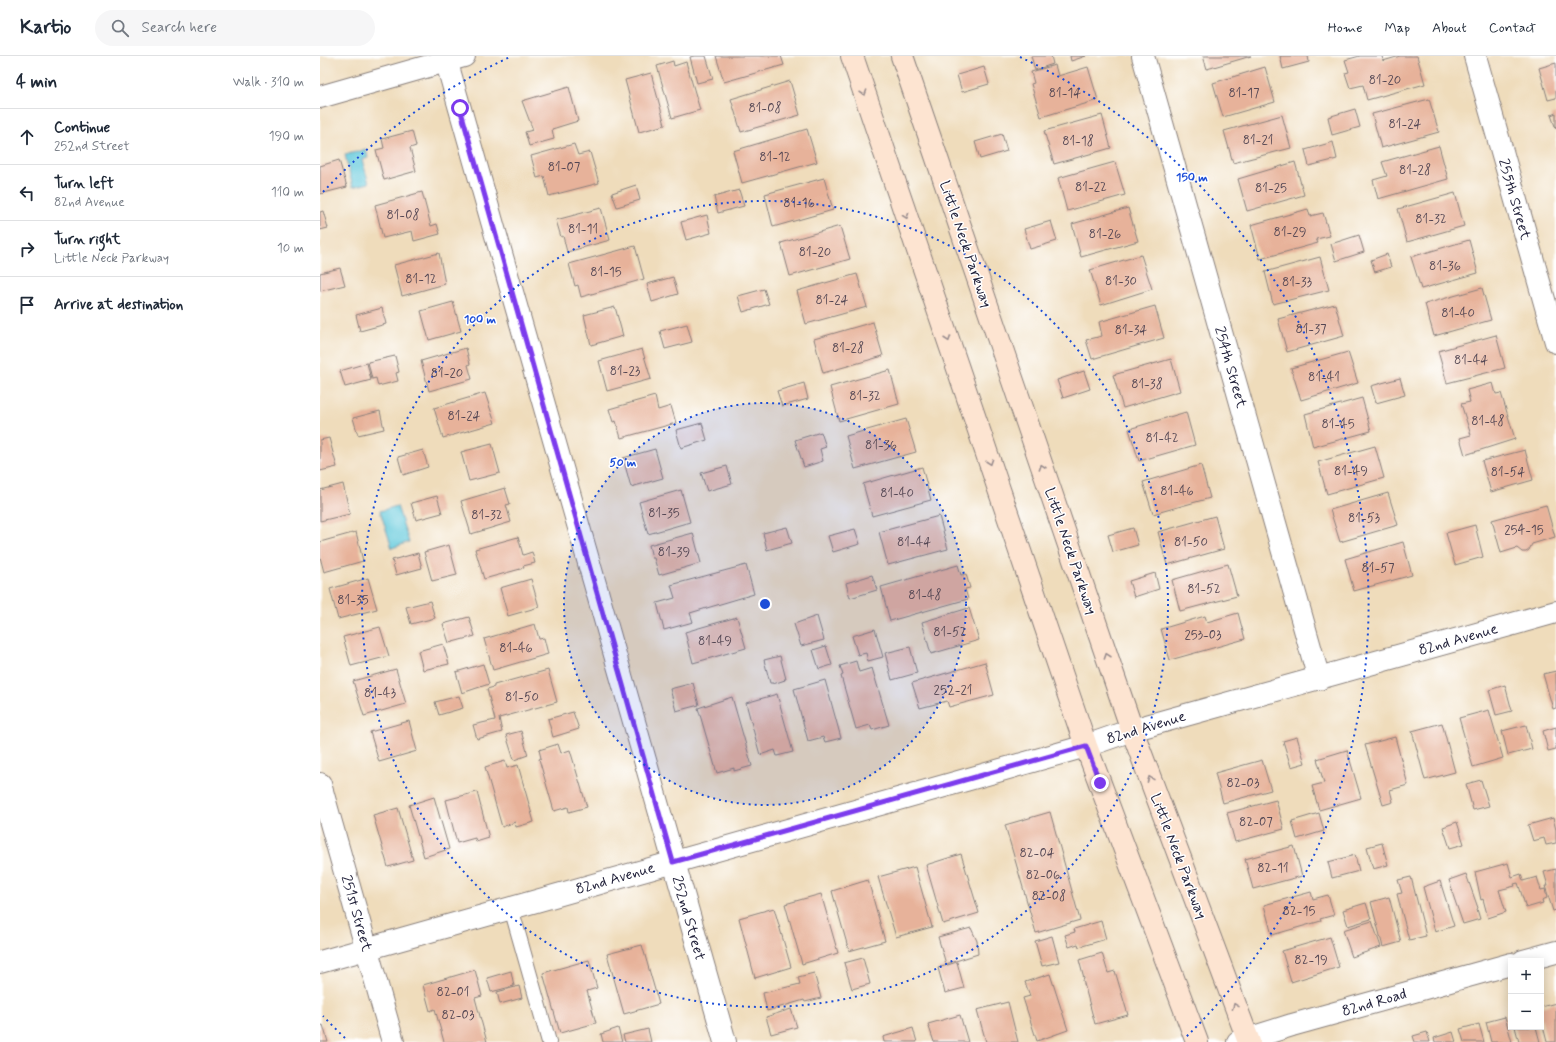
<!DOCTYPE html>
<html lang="en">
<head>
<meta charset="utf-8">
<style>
	:root { --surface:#fff; --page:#f6f6f7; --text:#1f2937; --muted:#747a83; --line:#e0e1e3 }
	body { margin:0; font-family:Mynerve,sans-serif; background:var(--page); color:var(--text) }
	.controls { position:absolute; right:12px; bottom:12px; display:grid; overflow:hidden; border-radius:0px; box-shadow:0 2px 10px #0003 }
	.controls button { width:36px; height:36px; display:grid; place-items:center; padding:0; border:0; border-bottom:1px solid var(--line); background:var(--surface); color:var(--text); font:20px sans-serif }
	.stop { position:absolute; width:12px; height:12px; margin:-9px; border:3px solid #7c3aed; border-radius:50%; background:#fff }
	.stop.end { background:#7c3aed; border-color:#fff; box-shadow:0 1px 4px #0008 }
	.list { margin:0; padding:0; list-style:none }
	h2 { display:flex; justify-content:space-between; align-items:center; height:52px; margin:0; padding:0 16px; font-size:17px }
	h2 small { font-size:13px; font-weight:400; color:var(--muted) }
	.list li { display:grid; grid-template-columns:26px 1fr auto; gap:12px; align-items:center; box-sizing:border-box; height:56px; padding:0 16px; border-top:1px solid var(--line) }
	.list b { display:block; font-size:15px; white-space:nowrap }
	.list p { margin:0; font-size:13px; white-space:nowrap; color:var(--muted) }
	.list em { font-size:13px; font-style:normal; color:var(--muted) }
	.icon { flex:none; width:22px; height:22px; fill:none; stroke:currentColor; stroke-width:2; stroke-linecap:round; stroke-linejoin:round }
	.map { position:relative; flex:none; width:1236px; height:986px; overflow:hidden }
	header { display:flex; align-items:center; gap:24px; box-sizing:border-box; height:56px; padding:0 20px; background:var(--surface); border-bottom:1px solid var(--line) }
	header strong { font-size:19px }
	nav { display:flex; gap:22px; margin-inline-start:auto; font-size:14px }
	.search { width:280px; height:36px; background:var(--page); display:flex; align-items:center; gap:10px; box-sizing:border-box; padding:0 14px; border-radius:22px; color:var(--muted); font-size:15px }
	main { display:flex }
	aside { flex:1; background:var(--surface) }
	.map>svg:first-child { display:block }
	.water { fill:#5ec8da; stroke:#40758a }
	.building { fill:#e7b29a }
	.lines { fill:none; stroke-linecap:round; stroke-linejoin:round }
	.lane-casing { stroke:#887f7b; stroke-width:16 }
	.street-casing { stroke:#887f7b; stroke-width:24 }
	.secondary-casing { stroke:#887f7b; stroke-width:24 }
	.lane { stroke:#fff; stroke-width:14 }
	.street { stroke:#fff; stroke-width:22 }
	.secondary { stroke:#fde4d1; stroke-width:22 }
	.oneway { stroke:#9a8d8e }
	.route { stroke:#7c3aed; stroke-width:5 }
	.ring { fill:none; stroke:#1d4ed8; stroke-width:2; stroke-dasharray:2 4 }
	.labels { text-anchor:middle; stroke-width:3; stroke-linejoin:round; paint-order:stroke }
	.number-label { font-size:13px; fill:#534653 }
	.street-label { font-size:15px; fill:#22223b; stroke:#fff }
	.centre { fill:#1d4ed8; stroke:#fff; stroke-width:2 }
	.ring-label { font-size:12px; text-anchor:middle; font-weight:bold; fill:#1d4ed8; stroke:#fff; stroke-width:3; stroke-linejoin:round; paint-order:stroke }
</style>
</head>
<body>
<header>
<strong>Kartio</strong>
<div class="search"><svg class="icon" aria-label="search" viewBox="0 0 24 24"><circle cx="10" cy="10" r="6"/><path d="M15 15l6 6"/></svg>Search here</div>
<nav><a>Home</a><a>Map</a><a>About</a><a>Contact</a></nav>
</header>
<main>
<aside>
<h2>4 min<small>Walk · 310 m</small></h2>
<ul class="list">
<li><svg class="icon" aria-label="ahead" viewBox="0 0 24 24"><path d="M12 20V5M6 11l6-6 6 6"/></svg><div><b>Continue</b><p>252nd Street</p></div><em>190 m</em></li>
<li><svg class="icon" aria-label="left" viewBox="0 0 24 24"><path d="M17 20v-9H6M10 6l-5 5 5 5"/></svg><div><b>Turn left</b><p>82nd Avenue</p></div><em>110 m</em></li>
<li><svg class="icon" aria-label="right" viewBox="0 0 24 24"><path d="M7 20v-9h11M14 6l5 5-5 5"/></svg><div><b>Turn right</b><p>Little Neck Parkway</p></div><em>10 m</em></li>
<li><svg class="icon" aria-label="arrive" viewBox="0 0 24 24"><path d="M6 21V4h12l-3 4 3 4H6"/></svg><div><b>Arrive at destination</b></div></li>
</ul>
</aside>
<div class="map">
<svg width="1236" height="986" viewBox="0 0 1236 986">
	<rect width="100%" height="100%" fill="#fff"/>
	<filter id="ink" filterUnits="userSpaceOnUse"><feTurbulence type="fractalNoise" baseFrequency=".025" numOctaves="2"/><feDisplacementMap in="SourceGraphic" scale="8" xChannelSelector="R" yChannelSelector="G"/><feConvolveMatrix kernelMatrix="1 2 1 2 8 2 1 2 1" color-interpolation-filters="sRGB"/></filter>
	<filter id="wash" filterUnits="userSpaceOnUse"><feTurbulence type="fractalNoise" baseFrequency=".012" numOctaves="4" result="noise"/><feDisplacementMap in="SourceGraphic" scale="16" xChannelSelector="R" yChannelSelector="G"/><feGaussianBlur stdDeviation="0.9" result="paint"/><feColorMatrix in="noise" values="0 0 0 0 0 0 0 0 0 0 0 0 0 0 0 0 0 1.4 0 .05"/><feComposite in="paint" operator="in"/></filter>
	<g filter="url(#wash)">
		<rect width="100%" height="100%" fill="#efdcbb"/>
		<g class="water">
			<polygon points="46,93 48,102 42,104 49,127 33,131 25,99"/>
			<polygon points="77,450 89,486 72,492 60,455"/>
		</g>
		<g id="blocks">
			<g class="building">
				<polygon points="374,0 386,0 393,23 377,27 370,1"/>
				<polygon points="396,0 461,0 464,9 404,26"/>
				<polygon points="711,0 731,0 733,8 715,14"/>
				<polygon points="750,0 766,0 751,5"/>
				<polygon points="883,0 931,0 887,13"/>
				<polygon points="960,0 988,0 989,6 963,13"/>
				<polygon points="1040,0 1062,0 1063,5 1080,0 1097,0 1105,28 1047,44 1043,29 1030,32 1025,17 1029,16 1025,4"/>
				<polygon points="353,5 354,10 366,6 380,54 352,62 337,10"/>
				<polygon points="1236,7 1236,42 1228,44 1219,12"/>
				<polygon points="735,9 738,20 768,11 778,44 721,61 711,28 714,27 711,16"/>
				<polygon points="664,11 669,28 642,36 637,19"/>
				<polygon points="945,11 955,46 903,61 893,27"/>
				<polygon points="331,17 345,69 319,76 305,24"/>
				<polygon points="470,25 480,59 421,76 411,43"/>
				<polygon points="249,31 258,65 232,73 234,83 209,90 205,76 213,74 202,45"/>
				<polygon points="1109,43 1119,76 1061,92 1052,58"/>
				<polygon points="1035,53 1040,71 1012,79 1008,61"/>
				<polygon points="1236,57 1236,73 1231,59"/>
				<polygon points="782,59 791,92 734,108 724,75"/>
				<polygon points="962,59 971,92 913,107 904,75"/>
				<polygon points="487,73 497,106 422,127 413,95"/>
				<polygon points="92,75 96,90 90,92 96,115 64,124 56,94 64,92 62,83"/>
				<polygon points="682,78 687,95 660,103 655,86"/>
				<polygon points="1013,86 1017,103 989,110 985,94"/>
				<polygon points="254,88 258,99 270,96 279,127 229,140 224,120 217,122 211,100"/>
				<polygon points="1119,90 1128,123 1058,143 1053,124 1067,120 1062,106"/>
				<polygon points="19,104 27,131 0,138 0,110"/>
				<polygon points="795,106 805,139 747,155 738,122"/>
				<polygon points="975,106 984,139 927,155 918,123"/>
				<polygon points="504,122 513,154 453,171 445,138"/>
				<polygon points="316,129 320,144 297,151 292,137"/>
				<polygon points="419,134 424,150 398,157 394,141"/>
				<polygon points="102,136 111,170 117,168 120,178 94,185 92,175 63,182 55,149"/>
				<polygon points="1135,137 1144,170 1087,186 1078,153"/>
				<polygon points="281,152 290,184 247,196 243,180 241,181 236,164"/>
				<polygon points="808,152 818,185 761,201 752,168"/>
				<polygon points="988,153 990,160 1003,157 1010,180 996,183 998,187 940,203 931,169"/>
				<polygon points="3,155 8,172 0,174 0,156"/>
				<polygon points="387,159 391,177 366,184 361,166"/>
				<polygon points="731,165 737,185 710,193 704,173"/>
				<polygon points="520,170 530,203 470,220 461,187"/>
				<polygon points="1039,179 1044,196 1016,205 1011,188"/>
				<polygon points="1149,184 1158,217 1101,233 1091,201"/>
				<polygon points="315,190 324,223 261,241 258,229 255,230 249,208"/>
				<polygon points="119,197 125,228 82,240 74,209"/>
				<polygon points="1067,198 1071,211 1055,216 1051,204"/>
				<polygon points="821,199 832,233 781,249 770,214"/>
				<polygon points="1000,201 1009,234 953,248 945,216"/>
				<polygon points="20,212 25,229 0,235 0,217"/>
				<polygon points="537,218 547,251 486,268 477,235"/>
				<polygon points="353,221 358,238 332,246 327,228"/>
				<polygon points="1162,232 1171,264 1114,280 1105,248"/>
				<polygon points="444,233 449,248 423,256 418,240"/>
				<polygon points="133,246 141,275 109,284 101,255"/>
				<polygon points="1015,248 1024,280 967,296 958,263"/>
				<polygon points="835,250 844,282 772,303 766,284 782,280 779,266"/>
				<polygon points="295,251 303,280 271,289 264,259"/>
				<polygon points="62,252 66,268 40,275 36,259"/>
				<polygon points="553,266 563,300 503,317 494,283"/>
				<polygon points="367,268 372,286 345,293 340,275"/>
				<polygon points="1176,279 1185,312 1127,327 1118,295"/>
				<polygon points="146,292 150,308 148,309 152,323 109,335 101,305"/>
				<polygon points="322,293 331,323 287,335 279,305"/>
				<polygon points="1028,296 1038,327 981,344 971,312"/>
				<polygon points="75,300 79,316 76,317 78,325 58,330 56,322 52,323 48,306"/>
				<polygon points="851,303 860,335 803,352 793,319"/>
				<polygon points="47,307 51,324 25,331 20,315"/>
				<polygon points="570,314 579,348 519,365 510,331"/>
				<polygon points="764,315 770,333 743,342 737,324"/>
				<polygon points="1080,322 1085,339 1056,347 1051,330"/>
				<polygon points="484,327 488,343 462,350 457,335"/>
				<polygon points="1173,327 1176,338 1181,337 1195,383 1145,399 1140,382 1151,379 1141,348 1150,346 1147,334"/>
				<polygon points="165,337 175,367 123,382 114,352"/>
				<polygon points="335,340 338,354 351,350 356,367 301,382 296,365 293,366 289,353"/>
				<polygon points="1042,342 1051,375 993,391 985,358"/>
				<polygon points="60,355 64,373 38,379 33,362"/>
				<polygon points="866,356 875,389 819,405 809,373"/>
				<polygon points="586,363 596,396 535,413 526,380"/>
				<polygon points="382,367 387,384 361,392 356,374"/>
				<polygon points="501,376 506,391 500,393 503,405 484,411 475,384"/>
				<polygon points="9,382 17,411 0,415 0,384"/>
				<polygon points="172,388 180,417 149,425 141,396"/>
				<polygon points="1055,390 1064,422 1007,438 998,406"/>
				<polygon points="335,393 343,422 311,431 303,402"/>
				<polygon points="103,394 108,411 83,419 78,401"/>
				<polygon points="1205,394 1213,424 1171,436 1162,405"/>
				<polygon points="881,409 890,442 833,458 823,426"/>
				<polygon points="407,410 412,428 387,435 381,417"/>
				<polygon points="602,411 611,444 552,460 543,428"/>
				<polygon points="23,428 30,458 0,465 0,434"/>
				<polygon points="185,432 190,448 186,449 191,466 151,478 141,445"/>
				<polygon points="361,434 370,466 328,478 319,446"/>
				<polygon points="1068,437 1078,469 1020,486 1010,454"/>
				<polygon points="117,440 122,457 96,464 91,447"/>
				<polygon points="1226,449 1235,481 1212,488 1209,494 1206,496 1202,496 1197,492 1181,497 1172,464"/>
				<polygon points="619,460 628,493 568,509 559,476"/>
				<polygon points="895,460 904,493 847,509 838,476"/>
				<polygon points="1155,469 1163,501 1135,509 1126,477"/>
				<polygon points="467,471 472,487 447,494 443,477"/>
				<polygon points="813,472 818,489 793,496 788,479"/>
				<polygon points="535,473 540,488 513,496 508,480"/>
				<polygon points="36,476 43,505 4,516 0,501 0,486"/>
				<polygon points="373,477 381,507 339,519 334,502 332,502 329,489"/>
				<polygon points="198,481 203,499 212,496 215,507 203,510 204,512 164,523 155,493"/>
				<polygon points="1083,486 1092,519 1034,535 1025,503"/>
				<polygon points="129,489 137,519 112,525 104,496"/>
				<polygon points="98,497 102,512 76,519 72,504"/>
				<polygon points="908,508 917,540 860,555 852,524"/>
				<polygon points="426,509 434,538 370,557 373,566 344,574 337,547 355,542 351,529"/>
				<polygon points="638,509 641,519 646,518 650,532 645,533 648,543 570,565 561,531"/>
				<polygon points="835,517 839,533 814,541 809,525"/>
				<polygon points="552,519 557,534 530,542 526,527"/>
				<polygon points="48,522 57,553 18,563 10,533"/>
				<polygon points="211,523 219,551 188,560 180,532"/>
				<polygon points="110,545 115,562 91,568 86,551"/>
				<polygon points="649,552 659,584 611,598 602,566"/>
				<polygon points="918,557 925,583 850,604 841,573 885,560 887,566"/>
				<polygon points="497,560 504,584 481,590 474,568"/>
				<polygon points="149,561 155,580 129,587 123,568"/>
				<polygon points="417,561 426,592 373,607 365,576"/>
				<polygon points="215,568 219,583 224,582 228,598 173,614 164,583"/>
				<polygon points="60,571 69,600 31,610 23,581"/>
				<polygon points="555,573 563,601 548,605 546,597 538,599 532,580"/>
				<polygon points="123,588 129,608 103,614 98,595"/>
				<polygon points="506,590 512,609 499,613 493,594"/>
				<polygon points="590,591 597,617 572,624 565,597"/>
				<polygon points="460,600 466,623 464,623 465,624 453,628 453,627 450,627 444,604"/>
				<polygon points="536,605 539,616 552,612 569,669 552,674 550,669 536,673 521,620 523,619 520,610"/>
				<polygon points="665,606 674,639 629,651 627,645 600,652 592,627"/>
				<polygon points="163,608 169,628 142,637 136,616"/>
				<polygon points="76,613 86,648 44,660 33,625"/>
				<polygon points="228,614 237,646 179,662 182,676 157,683 153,669 175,664 167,633 174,631 174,629"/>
				<polygon points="1236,615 1236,652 1233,653 1223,618"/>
				<polygon points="505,624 521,682 505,686 503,681 488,685 474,633"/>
				<polygon points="373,627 379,649 356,655 350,633"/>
				<polygon points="1185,629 1192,655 1176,659 1169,634"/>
				<polygon points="457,638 473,696 457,700 455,694 440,699 426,647"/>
				<polygon points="139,640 143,652 119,659 115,646"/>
				<polygon points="412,641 432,710 414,715 414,712 397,717 378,652"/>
				<polygon points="1169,654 1183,702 1153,711 1139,662"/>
				<polygon points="253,656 259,673 233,681 228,663"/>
				<polygon points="89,665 97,695 59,706 50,676"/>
				<polygon points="1122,667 1135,716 1105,724 1092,675"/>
				<polygon points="1206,669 1212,693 1188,699 1182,675"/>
				<polygon points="1236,671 1236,693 1228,695 1223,675"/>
				<polygon points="201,675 208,699 194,704 186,679"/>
				<polygon points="977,681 985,707 971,711 963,685"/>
				<polygon points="1075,681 1088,729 1070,734 1073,746 1063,749 1045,689"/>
				<polygon points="238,688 241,697 250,694 267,751 249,756 248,751 234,755 219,703 221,702 219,694"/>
				<polygon points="1027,694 1041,742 999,754 992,730 1004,727 997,703"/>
				<polygon points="942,704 951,734 903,747 895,717"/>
				<polygon points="185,705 187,712 198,709 214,766 196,771 195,766 182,771 165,711"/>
				<polygon points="1161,724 1169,750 1153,754 1146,728"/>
				<polygon points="157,736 169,782 156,786 155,782 137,787 126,744"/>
				<polygon points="114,741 129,793 104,801 89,749"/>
				<polygon points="956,744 964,773 915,786 907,757"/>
				<polygon points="78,752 93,804 68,811 53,759"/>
				<polygon points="730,756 760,864 716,877 685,769"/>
				<polygon points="999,757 1004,775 977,783 972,765"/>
				<polygon points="1233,762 1236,774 1236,787 1226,789 1224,782 1213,785 1208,769"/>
				<polygon points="1137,766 1144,788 1130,792 1123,771"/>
				<polygon points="1062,787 1068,809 1053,813 1047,791"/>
				<polygon points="974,790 982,820 933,833 925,803"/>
				<polygon points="641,798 659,857 623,868 606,809"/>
				<polygon points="1035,799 1039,815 1012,822 1008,806"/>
				<polygon points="1188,807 1192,821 1201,818 1203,825 1217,821 1221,834 1225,833 1227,842 1222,844 1223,847 1206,852 1198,827 1194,828 1195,830 1179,834 1186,856 1168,862 1163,843 1161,844 1155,816"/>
				<polygon points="595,811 612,871 576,881 558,821"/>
				<polygon points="1236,813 1236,854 1233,855 1225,830 1228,830 1224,816"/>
				<polygon points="1146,818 1158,852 1157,853 1160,863 1143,868 1131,833 1132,833 1129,824"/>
				<polygon points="1091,821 1106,880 1089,884 1077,838 1082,837 1078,824"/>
				<polygon points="548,824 565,885 529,895 512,835"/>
				<polygon points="1120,825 1134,870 1115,876 1103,831"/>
				<polygon points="991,836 993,843 1008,839 1014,859 1000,863 1001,865 952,879 944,849"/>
				<polygon points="501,838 518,897 482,908 465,848"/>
				<polygon points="1069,841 1081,886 1063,891 1051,846"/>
				<polygon points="1046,847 1051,863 1028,870 1023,854"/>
				<polygon points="454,852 471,911 435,922 419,862"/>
				<polygon points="781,865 786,883 759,891 758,888 749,891 745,879 755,876 754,873"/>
				<polygon points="1052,865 1061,891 1032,901 1023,874"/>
				<polygon points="651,872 657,885 658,898 626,908 618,881"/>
				<polygon points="732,880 739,906 722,910 715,885"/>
				<polygon points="1010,881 1019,911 971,926 962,895"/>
				<polygon points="322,889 339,948 304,958 287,898"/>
				<polygon points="782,897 788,917 795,915 808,959 775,968 763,924 764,923 759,904"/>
				<polygon points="543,902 550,928 532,933 524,907"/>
				<polygon points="269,904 277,932 267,935 276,967 240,977 223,917"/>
				<polygon points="637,906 644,932 625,937 618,912"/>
				<polygon points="155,914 162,940 155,942 167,986 124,986 115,953 110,955 103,929"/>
				<polygon points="191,915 194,930 171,936 167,922"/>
				<polygon points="494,917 501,942 485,946 484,944 447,955 443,937 480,928 478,921"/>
				<polygon points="730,918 748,974 717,985 703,942 710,940 705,926"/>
				<polygon points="199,930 202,942 180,948 177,936"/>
				<polygon points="688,946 698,986 666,986 657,954"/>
				<polygon points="1236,947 1236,986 1227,986 1221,962 1221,951"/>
				<polygon points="471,953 477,971 451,978 446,961"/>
				<polygon points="640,959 648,986 614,986 608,968"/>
				<polygon points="1185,961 1192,986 1171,986 1166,966"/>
				<polygon points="1159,968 1164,986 1144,986 1140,973"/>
				<polygon points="3,969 8,986 0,986 0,970"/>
				<polygon points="1195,971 1216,971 1220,986 1199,986"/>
				<polygon points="298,972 302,986 283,986 281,978"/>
				<polygon points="593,972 597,986 564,986 563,981"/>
				<polygon points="328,973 331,986 305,986 303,979"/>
				<polygon points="1107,976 1110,986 1095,986 1093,980"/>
				<polygon points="1133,976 1136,986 1115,986 1114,982"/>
			</g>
		</g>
	</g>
	<g filter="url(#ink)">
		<use href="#blocks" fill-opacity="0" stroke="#887f7b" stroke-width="1"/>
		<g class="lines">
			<defs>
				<polyline id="lane" points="191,852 229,986"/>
				<g id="street">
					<polyline points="125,0 405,986"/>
					<polyline points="823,0 999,623"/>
					<polyline points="1155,0 1236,286"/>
					<polyline points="0,41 144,0"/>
					<polyline points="0,728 73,986"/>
					<polyline points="1203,905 1236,896"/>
					<polyline points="0,906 766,690 812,674 1236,556"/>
					<polyline points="918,986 972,969 1191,908"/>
				</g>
				<g id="secondary">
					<polyline points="532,0 766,690 877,986"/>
					<polyline points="582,0 812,674 929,986"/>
				</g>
			</defs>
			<use href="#lane" class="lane-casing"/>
			<use href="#street" class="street-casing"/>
			<use href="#secondary" class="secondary-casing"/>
			<use href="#lane" class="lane"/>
			<use href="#street" class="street"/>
			<use href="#secondary" class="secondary"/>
		</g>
		<defs><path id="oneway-chevron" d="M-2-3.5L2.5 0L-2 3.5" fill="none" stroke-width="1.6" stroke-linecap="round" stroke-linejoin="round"/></defs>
		<g class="oneway">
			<use href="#oneway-chevron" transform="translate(544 37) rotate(71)"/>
			<use href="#oneway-chevron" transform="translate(586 160) rotate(71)"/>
			<use href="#oneway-chevron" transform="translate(628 283) rotate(71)"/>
			<use href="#oneway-chevron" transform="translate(670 406) rotate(71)"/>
			<use href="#oneway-chevron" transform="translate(722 411) rotate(-109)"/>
			<use href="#oneway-chevron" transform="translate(787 600) rotate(-109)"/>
			<use href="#oneway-chevron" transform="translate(830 723) rotate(-111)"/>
			<use href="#oneway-chevron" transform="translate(915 950) rotate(-111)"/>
		</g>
	</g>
	<g class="lines" filter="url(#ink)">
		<polyline class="route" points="140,52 353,806 766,690 780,727"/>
	</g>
	<circle cx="445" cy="548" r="201" fill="#1d4ed8" fill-opacity=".12"/>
	<g class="ring">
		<circle cx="445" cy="548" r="201"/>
		<circle cx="445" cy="548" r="403"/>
		<path d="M25 982A604 604 0 0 1 3 960M3 136A604 604 0 0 1 190 1M700 1A604 604 0 0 1 865 982"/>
	</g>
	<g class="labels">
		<g class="number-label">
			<text x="1065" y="28">81-20</text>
			<text x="745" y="41">81-14</text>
			<text x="924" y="41">81-17</text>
			<text x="445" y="56">81-08</text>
			<text x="1085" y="72">81-24</text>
			<text x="938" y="88">81-21</text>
			<text x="758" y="89">81-18</text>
			<text x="455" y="105">81-12</text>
			<text x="244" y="115">81-07</text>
			<text x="1095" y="118">81-28</text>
			<text x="771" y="135">81-22</text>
			<text x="951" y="136">81-25</text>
			<text x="479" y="151">81-16</text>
			<text x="83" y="163">81-08</text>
			<text x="1111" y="167">81-32</text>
			<text x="263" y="177">81-11</text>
			<text x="970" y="180">81-29</text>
			<text x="785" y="182">81-26</text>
			<text x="495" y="200">81-20</text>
			<text x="1125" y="214">81-36</text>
			<text x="286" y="220">81-15</text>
			<text x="101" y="227">81-12</text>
			<text x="801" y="229">81-30</text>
			<text x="977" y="230">81-33</text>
			<text x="512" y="248">81-24</text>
			<text x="1138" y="261">81-40</text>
			<text x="991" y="277">81-37</text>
			<text x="811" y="278">81-34</text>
			<text x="528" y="296">81-28</text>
			<text x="1151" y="308">81-44</text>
			<text x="305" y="319">81-23</text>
			<text x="127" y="321">81-20</text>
			<text x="1004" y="325">81-41</text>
			<text x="827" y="332">81-38</text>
			<text x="545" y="344">81-32</text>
			<text x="144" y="364">81-24</text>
			<text x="1168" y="369">81-48</text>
			<text x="1018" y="372">81-45</text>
			<text x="842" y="386">81-42</text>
			<text x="561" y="393">81-36</text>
			<text x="1031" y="419">81-49</text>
			<text x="1188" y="420">81-54</text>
			<text x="857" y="439">81-46</text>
			<text x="577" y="441">81-40</text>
			<text x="344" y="461">81-35</text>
			<text x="167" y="463">81-32</text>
			<text x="1044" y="466">81-53</text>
			<text x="1204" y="478">254-15</text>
			<text x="594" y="490">81-44</text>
			<text x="871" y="490">81-50</text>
			<text x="354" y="500">81-39</text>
			<text x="1058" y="516">81-57</text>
			<text x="884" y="537">81-52</text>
			<text x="605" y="543">81-48</text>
			<text x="33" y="548">81-35</text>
			<text x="630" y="580">81-52</text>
			<text x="883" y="583">253-03</text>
			<text x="395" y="589">81-49</text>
			<text x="196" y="596">81-46</text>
			<text x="633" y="638">252-21</text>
			<text x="60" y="641">81-43</text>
			<text x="202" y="645">81-50</text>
			<text x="923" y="731">82-03</text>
			<text x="936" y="770">82-07</text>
			<text x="717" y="801">82-04</text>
			<text x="953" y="816">82-11</text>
			<text x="723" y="823">82-06</text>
			<text x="729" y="844">82-08</text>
			<text x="979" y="859">82-15</text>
			<text x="991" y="908">82-19</text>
			<text x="133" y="940">82-01</text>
			<text x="138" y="963">82-03</text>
		</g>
		<g class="street-label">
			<text transform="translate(1195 143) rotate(74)" y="5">255th Street</text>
			<text transform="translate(646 188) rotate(71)" y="5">Little Neck Parkway</text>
			<text transform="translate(911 311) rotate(74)" y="5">254th Street</text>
			<text transform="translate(751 495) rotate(71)" y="5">Little Neck Parkway</text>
			<text transform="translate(1138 583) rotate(-16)" y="5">82nd Avenue</text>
			<text transform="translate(826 671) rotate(-17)" y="5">82nd Avenue</text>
			<text transform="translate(859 800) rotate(69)" y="5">Little Neck Parkway</text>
			<text transform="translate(295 822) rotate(-16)" y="5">82nd Avenue</text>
			<text transform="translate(37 857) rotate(74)" y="5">251st Street</text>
			<text transform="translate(369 862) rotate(74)" y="5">252nd Street</text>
			<text transform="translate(1054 946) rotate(-16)" y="5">82nd Road</text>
		</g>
	</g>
	<circle cx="445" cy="548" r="6" class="centre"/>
	<g class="ring-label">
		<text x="872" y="125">150 m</text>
		<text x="160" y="267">100 m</text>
		<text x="303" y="410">50 m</text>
	</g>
</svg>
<div class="controls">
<button>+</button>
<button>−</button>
</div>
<div class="stop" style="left:140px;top:52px"></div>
<div class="stop end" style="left:780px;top:727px"></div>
</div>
</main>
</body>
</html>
